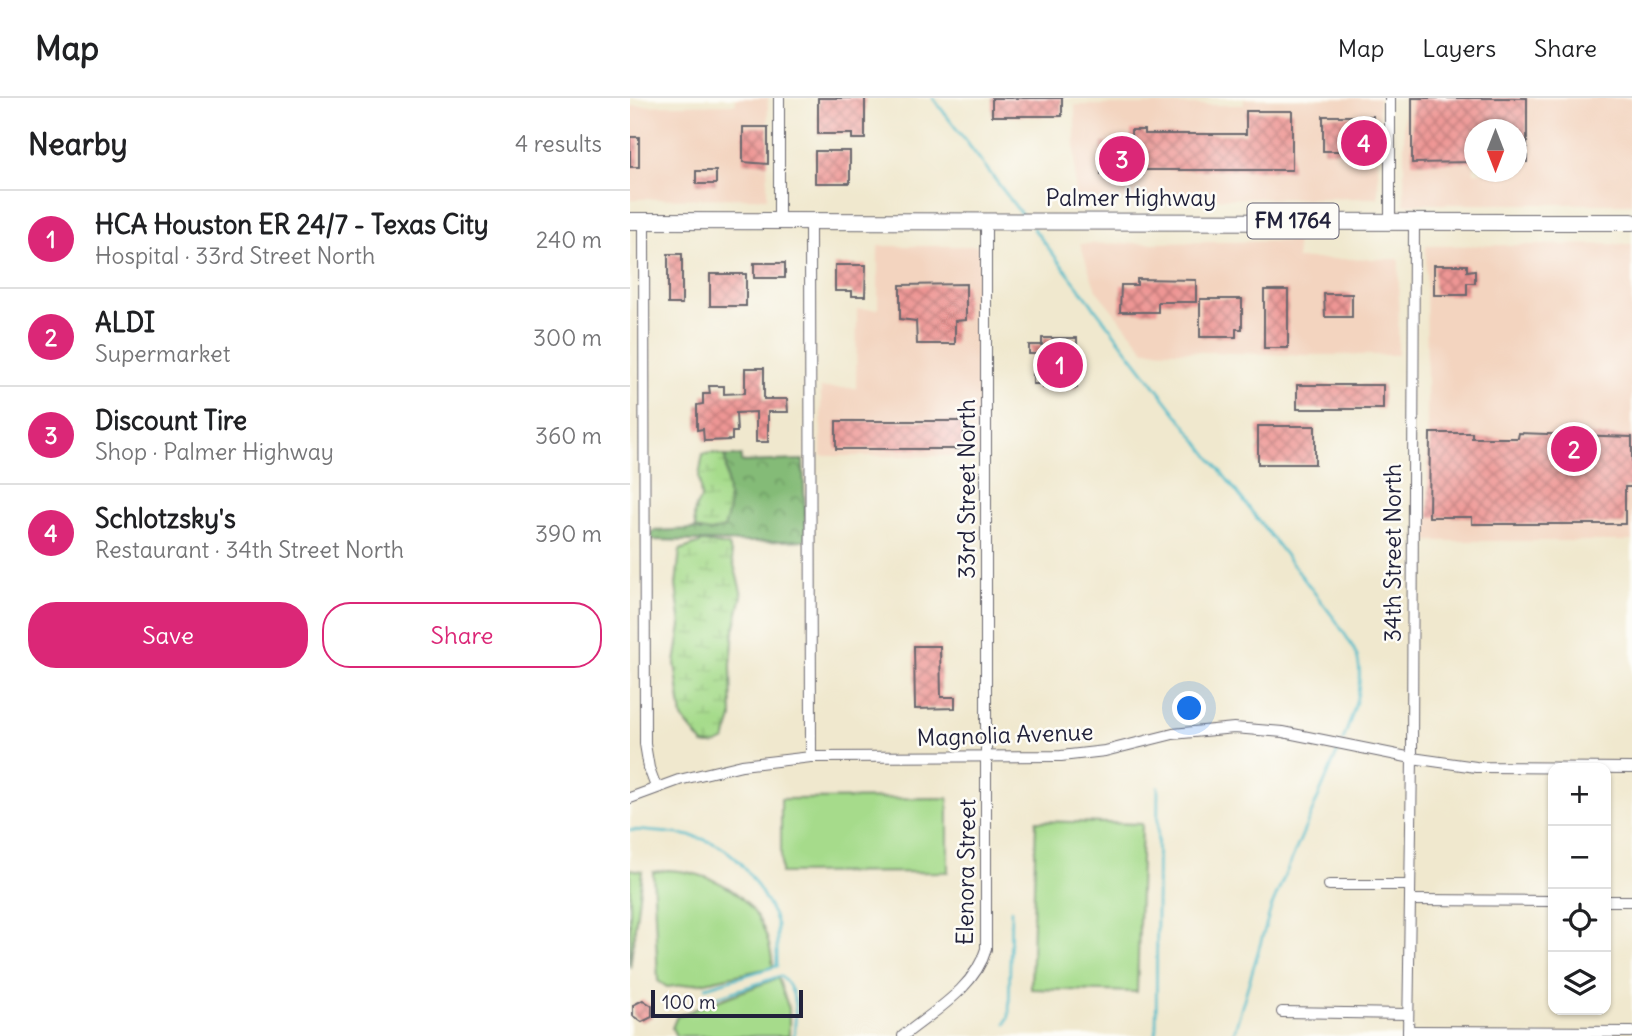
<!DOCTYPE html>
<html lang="en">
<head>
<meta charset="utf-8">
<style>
	:root { --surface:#fff; --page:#f2f2f2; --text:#202124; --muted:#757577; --line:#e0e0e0; --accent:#db2777 }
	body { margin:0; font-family:Delius,sans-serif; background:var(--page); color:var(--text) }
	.controls { position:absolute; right:21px; bottom:21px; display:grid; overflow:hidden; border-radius:14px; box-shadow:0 2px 5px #0004 }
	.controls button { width:63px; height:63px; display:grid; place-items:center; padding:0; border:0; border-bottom:2px solid var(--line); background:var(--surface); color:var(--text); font:35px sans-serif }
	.compass { position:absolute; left:834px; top:21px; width:63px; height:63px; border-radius:50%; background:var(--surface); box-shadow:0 2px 5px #0004; rotate:180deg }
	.scale { position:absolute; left:21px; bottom:18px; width:152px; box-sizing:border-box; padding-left:7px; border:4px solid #22223b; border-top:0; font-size:19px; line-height:24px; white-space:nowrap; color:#22223b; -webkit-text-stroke:5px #fdfcf7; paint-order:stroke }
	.you { position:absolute; left:560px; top:611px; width:24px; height:24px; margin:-18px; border:5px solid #fff; border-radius:50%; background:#1a73e8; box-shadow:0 0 0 10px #1a73e833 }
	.badge { display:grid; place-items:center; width:46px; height:46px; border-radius:50%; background:var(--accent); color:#fff; font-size:23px; font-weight:700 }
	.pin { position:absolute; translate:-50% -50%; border:4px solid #fff; box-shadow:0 2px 7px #0006 }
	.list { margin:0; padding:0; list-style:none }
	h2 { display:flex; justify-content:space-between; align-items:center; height:91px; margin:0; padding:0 28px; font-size:30px }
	h2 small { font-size:23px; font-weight:400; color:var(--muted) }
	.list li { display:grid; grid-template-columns:46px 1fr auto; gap:21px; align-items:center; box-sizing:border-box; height:98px; padding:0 28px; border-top:2px solid var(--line) }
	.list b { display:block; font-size:26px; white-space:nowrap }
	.list p { margin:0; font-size:23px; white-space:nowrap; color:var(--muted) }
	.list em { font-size:23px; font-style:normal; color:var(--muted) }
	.actions { display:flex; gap:14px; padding:21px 28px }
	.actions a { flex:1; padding:16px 0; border:2px solid var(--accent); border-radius:28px; text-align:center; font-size:24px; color:var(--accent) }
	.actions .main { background:var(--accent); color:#fff }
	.icon { flex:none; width:38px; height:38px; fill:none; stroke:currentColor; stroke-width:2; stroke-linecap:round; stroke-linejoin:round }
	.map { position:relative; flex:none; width:1002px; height:938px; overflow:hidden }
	header { display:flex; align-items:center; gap:42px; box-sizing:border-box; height:98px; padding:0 35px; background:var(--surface); border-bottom:2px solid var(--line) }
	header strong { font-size:33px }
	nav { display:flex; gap:38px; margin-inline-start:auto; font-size:24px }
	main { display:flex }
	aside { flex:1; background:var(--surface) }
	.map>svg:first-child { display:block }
	.built { fill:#f3d4bf; fill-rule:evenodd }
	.forest { fill:url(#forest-crowns); stroke:#536e59; stroke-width:2 }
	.wetland { fill:url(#wetland-marsh); stroke:#647e63; stroke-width:2 }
	.pitch { fill:#a6db8b; stroke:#647e63; stroke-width:2 }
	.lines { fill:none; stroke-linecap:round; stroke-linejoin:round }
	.stream { stroke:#4ebac9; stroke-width:2.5 }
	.building { fill:url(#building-cross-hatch) }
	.street-casing { stroke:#6a676e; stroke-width:12 }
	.primary-casing { stroke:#6a676e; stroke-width:18 }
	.street { stroke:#fff; stroke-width:10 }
	.primary { stroke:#fff; stroke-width:16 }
	.labels { text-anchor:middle; stroke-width:5; stroke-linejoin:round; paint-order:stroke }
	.shield { fill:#fdfcf7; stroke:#646373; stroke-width:2 }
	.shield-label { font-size:21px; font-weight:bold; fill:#22223b }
	.street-label { font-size:23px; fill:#22223b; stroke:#fdfcf7 }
</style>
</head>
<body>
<header>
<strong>Map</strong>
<nav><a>Map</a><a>Layers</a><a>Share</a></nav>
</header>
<main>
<aside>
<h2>Nearby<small>4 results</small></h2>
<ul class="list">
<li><span class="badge">1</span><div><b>HCA Houston ER 24/7 - Texas City</b><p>Hospital · 33rd Street North</p></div><em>240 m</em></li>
<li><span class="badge">2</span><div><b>ALDI</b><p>Supermarket</p></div><em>300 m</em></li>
<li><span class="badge">3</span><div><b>Discount Tire</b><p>Shop · Palmer Highway</p></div><em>360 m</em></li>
<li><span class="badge">4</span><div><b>Schlotzsky's</b><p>Restaurant · 34th Street North</p></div><em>390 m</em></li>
</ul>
<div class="actions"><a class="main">Save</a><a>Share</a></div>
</aside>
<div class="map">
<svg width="1002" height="938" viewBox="0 0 1002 938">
	<defs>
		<pattern id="forest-crowns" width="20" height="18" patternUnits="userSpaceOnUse" patternTransform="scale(1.75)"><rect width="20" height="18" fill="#84bb77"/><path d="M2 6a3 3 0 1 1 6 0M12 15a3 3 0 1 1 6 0" fill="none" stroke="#6c9863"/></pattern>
		<pattern id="wetland-marsh" width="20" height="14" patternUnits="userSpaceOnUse" patternTransform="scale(1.75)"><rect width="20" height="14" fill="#a6db8b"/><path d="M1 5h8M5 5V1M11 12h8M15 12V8" fill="none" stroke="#8fbc79"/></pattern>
		<pattern id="building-cross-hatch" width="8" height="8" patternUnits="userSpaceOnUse" patternTransform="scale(1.75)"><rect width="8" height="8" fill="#ee9694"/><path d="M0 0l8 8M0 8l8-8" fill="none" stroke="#c07a7a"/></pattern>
	</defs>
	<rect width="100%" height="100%" fill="#fdfcf7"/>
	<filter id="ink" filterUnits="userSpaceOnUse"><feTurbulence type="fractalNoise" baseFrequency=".0143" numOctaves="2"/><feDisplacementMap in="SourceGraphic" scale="14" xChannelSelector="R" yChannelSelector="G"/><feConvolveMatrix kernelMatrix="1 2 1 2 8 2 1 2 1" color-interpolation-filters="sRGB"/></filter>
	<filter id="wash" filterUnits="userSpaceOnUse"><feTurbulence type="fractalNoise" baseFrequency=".00686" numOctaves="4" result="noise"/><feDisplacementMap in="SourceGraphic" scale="28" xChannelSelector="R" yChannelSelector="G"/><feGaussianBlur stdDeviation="1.57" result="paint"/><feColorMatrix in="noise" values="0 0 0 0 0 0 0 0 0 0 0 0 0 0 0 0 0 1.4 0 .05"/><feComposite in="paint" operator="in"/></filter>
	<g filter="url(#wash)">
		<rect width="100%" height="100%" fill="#f0e8ce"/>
		<g class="built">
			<polygon points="106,0 138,0 137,100 0,101 0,8 106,6"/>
			<polygon points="749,0 748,100 445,101 445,7 614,7 614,1"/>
			<path d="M774,0H1002V106H774ZM844,32H886V74H844Z"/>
			<polygon points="666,143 667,161 769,161 768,257 665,257 515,252 466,192 450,146"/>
			<polygon points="1002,146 1002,443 798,443 796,148"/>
			<polygon points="248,148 350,148 350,358 191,358 191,290 226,290 227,211 248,211"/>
		</g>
		<polygon class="forest" points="95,358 111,358 111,364 173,362 176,442 122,444 21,442 23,433 66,431 71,433 99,412"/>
		<g class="wetland">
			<path d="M83,355L95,358L99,412L94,430L80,434L66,431C63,420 63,409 71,401L69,378L73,356Z"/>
			<path d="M73,444L99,448L112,497L104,532L101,567L102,620L95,642C87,647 82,648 73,646L52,620L45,565L51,528L46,487L50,452Z"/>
		</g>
		<g class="pitch">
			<polygon points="318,700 318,774 151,775 151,701"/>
			<polygon points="406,723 512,726 507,894 401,891"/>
			<polygon points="0,771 12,773 0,870"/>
			<path d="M38,772C98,776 137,808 143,869L71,885L37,889L28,883L23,774Z"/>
			<polygon points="148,880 159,911 159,938 46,938 42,930 47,918"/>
		</g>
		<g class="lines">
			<g class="stream">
				<polyline points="303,0 392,117"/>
				<path d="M403,130L707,524C713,535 726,550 728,562C734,588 722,619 713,642"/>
				<path d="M0,732C84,737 104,740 144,818L147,827V868L76,889"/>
				<path d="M79,899H87L150,878C169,891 166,917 164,938"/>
				<polyline points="376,926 379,918 381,812"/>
				<polyline points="526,938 528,689"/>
				<polyline points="603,938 641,810 710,648"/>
			</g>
		</g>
		<g id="blocks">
			<g class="building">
				<polygon points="188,0 235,0 235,41 222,41 222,36 188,36"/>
				<rect x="362" y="0" width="70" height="18"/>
				<polygon points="782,0 897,0 897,64 886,64 886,32 844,32 844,64 782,65"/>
				<polygon points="616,13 662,13 662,72 513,72 513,77 471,76 472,45 501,45 501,32 514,32 514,36 616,36"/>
				<rect x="693" y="18" width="50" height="35"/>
				<polygon points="113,29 138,29 138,66 113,64"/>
				<rect x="0" y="39" width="9" height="30"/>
				<rect x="185" y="53" width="35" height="32"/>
				<rect x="66" y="73" width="20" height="13"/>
				<rect x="38" y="156" width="14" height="50"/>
				<rect x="124" y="165" width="31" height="15"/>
				<polygon points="205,167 236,167 235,198 222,198 222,193 205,193"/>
				<polygon points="804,167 837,167 837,173 845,172 845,185 837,185 837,197 804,197"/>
				<rect x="80" y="176" width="36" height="32"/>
				<polygon points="507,181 566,182 566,204 528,204 528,214 490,214 491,187 507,187"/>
				<polygon points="336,186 336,222 325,223 325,246 287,246 286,223 270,221 270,187"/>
				<rect x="634" y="192" width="24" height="58"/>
				<polygon points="694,196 722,196 722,219 695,219"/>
				<polygon points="570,201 612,201 612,231 606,231 606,239 570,239"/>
				<polygon points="412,240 447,240 447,290 413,290 413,286 403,286 403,276 413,276 413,256 399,256 399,247 412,247"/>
				<polygon points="115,270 134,270 134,301 157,301 158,314 138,314 138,344 126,344 126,314 106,315 107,334 102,334 102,342 74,343 73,331 67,332 67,307 73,306 73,296 80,296 79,288 94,288 94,296 115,295"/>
				<rect x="667" y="287" width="86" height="24"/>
				<rect x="206" y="323" width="128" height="28"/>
				<rect x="628" y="328" width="57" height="38"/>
				<polygon points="800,335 842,335 842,340 888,340 889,335 1002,339 1002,389 995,389 995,426 842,426 842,419 799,419"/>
				<polygon points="284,548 310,548 311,599 325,599 325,610 285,611"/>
				<polygon points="13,902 22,908 22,919 12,924 3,918 3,907"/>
			</g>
		</g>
	</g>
	<g filter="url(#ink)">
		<use href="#blocks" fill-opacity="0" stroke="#6a676e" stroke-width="2"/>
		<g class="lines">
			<defs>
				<g id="street">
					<polyline points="149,0 149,123"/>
					<polyline points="760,0 760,123"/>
					<polyline points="180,122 181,659"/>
					<polyline points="14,123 15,646 19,670 26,689"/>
					<polyline points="0,700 49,682 112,667 181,659 431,658 475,653 543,636 604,630 653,634 782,660 846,669 1002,670"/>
					<polyline points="699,787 780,787"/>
					<polyline points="780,802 923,803"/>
					<polyline points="976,803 1002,803"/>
					<polyline points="652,914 778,916"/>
					<polyline points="778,933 1002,934"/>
					<path d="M273,938C304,913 345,890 356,851V123"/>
					<polyline points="778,938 782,660 784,123"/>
				</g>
				<polyline id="primary" points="0,123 1002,124"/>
			</defs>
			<use href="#street" class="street-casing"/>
			<use href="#primary" class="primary-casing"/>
			<use href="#street" class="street"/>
			<use href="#primary" class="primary"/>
		</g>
	</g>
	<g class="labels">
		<rect class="shield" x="617.5" y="105.5" width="91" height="35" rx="5"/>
		<g class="shield-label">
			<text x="663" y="130">FM 1764</text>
		</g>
		<g class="street-label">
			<text x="501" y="108">Palmer Highway</text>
			<text transform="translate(337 391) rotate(-90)" y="8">33rd Street North</text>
			<text transform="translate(763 455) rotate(-90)" y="8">34th Street North</text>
			<text transform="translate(375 637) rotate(-2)" y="8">Magnolia Avenue</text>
			<text transform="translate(336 774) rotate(-89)" y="8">Elenora Street</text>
		</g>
	</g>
</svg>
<div class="controls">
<button>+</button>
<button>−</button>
<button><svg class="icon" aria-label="locate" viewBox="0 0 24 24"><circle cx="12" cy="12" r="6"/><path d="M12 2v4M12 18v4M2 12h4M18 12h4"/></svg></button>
<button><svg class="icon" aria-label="layers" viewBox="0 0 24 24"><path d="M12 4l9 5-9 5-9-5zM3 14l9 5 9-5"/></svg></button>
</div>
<svg class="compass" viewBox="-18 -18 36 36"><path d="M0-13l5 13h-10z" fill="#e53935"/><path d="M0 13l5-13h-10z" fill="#757577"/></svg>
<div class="scale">100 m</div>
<div class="you"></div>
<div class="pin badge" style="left:430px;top:267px">1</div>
<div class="pin badge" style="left:944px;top:351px">2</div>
<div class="pin badge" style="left:492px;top:61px">3</div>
<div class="pin badge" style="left:734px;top:45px">4</div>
</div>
</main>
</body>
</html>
